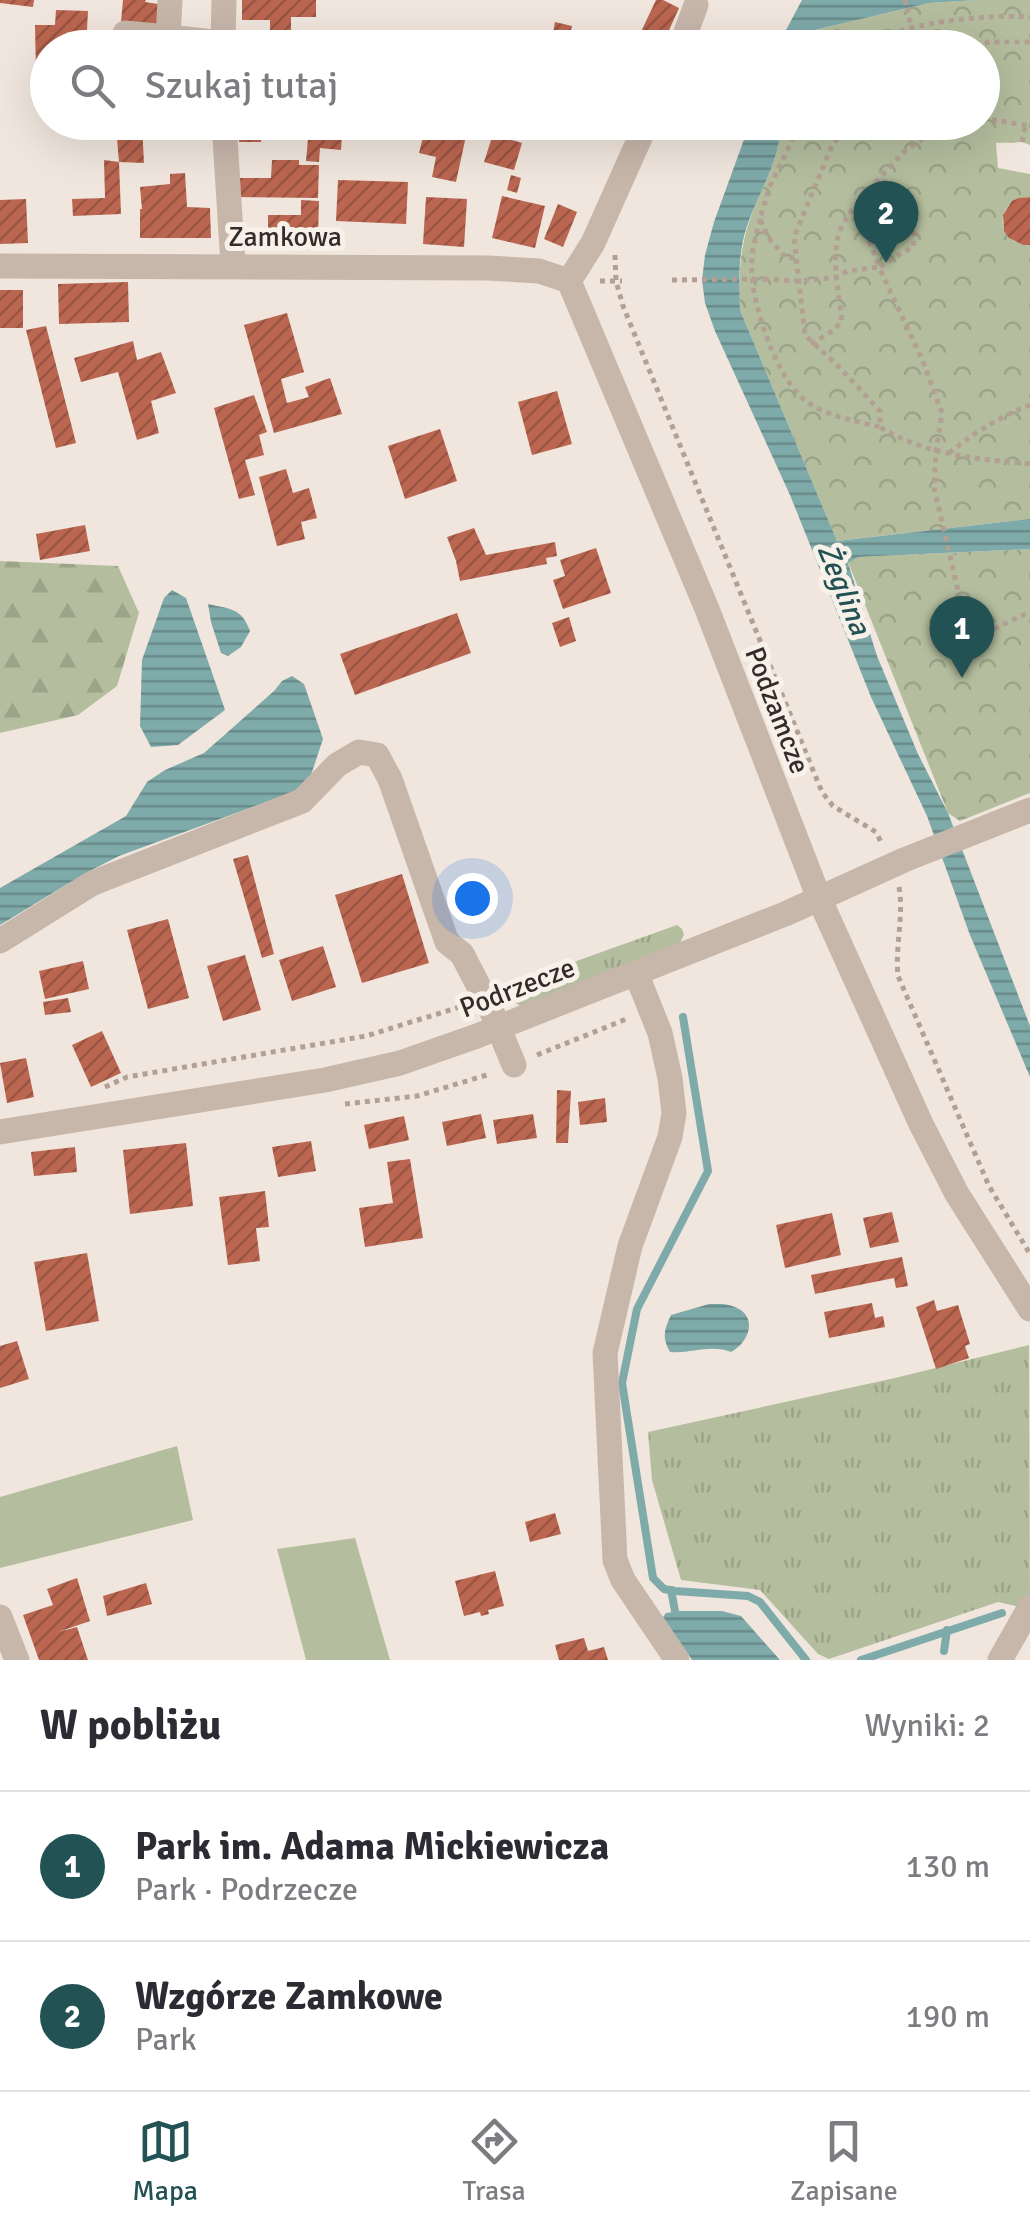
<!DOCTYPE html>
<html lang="pl">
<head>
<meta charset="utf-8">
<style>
	:root { --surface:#fff; --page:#f7f7f7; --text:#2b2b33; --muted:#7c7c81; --line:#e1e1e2; --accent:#225253 }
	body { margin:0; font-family:Signika,sans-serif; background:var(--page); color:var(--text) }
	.you { position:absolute; left:472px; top:898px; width:35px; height:35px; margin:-25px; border:8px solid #fff; border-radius:50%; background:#1a73e8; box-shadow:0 0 0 15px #1a73e833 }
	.badge { display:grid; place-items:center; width:65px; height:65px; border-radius:50%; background:var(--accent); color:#fff; font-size:32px; font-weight:700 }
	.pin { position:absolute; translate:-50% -82px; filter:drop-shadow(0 2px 5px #0008) }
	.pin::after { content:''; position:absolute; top:52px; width:35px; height:30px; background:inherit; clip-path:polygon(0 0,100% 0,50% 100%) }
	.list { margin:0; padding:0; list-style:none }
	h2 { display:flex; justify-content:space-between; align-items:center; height:130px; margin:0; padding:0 40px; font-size:42px }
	h2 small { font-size:32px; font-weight:400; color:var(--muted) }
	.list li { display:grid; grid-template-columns:65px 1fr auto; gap:30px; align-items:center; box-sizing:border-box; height:150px; padding:0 40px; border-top:2px solid var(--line) }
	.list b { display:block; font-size:38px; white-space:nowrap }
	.list p { margin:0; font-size:32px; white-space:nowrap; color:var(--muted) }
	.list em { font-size:32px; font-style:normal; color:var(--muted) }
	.icon { flex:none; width:55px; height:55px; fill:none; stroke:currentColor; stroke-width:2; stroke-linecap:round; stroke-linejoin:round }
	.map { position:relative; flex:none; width:1030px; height:1660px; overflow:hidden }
	.search { position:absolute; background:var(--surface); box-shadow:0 10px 40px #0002; left:30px; right:30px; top:30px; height:110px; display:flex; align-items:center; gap:25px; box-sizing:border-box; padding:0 35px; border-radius:55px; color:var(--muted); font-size:38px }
	.sheet { height:430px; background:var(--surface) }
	nav { display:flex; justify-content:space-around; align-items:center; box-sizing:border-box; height:140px; border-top:2px solid var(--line); background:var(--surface); font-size:28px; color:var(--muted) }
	nav a { display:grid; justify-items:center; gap:5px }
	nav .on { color:var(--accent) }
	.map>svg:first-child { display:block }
	.grass { fill:url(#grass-tufts) }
	.forest { fill:url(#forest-firs) }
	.park { fill:url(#park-crowns) }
	.garden { fill:#b4be9e }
	.water { fill:url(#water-rules) }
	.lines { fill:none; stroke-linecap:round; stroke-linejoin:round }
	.stream { stroke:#7faaaa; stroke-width:8 }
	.building { fill:url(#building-hatch) }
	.path { stroke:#b3a094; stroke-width:5; stroke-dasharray:5 5; stroke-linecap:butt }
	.minor { stroke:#c7b6aa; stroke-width:25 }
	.path-bridge { stroke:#b3a094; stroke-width:5; stroke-dasharray:5 5; stroke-linecap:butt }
	.labels { text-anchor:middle; stroke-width:10; stroke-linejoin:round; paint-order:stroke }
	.street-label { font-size:28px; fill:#352c29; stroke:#f8f1e9 }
	.water-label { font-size:30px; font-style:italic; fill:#225253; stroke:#f8f1e9 }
</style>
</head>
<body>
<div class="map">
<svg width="1030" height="1660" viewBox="0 0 1030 1660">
	<defs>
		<pattern id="grass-tufts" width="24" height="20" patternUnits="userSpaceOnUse" patternTransform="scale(2.5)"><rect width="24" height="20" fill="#b4be9e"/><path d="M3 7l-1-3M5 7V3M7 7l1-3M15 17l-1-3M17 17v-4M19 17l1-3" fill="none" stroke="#9ba388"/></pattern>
		<pattern id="forest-firs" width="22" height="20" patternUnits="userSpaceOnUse" patternTransform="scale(2.5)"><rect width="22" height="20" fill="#b4be9e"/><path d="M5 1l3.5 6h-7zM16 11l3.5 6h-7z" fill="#9ba388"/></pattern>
		<pattern id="park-crowns" width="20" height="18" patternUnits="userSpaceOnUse" patternTransform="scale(2.5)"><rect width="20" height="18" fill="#b4be9e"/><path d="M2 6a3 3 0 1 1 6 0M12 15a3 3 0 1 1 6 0" fill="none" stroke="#9ba388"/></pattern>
		<pattern id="water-rules" width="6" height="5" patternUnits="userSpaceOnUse" patternTransform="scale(2.5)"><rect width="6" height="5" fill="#7faaaa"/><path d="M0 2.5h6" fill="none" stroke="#698b8a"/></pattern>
		<pattern id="building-hatch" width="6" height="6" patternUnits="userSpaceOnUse" patternTransform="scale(2.5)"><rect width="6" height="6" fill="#bb6650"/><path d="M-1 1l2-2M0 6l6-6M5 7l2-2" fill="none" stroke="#995442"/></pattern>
	</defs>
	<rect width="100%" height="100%" fill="#f0e6dd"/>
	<g class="grass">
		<polygon points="677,925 682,929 684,935 680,943 520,1006 513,1001 511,989 518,982"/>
		<polygon points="1029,1345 1030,1609 998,1602 829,1659 818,1654 760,1590 681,1580 652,1480 648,1432 895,1378"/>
	</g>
	<polygon class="forest" points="0,561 118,566 139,613 117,686 78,715 0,733"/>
	<g class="park">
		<path d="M978,0H1030V145L1022,142L996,143L998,168L1030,174V197C994,198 993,244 1030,245V519L837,541L740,310C738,281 740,249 749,222C760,189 782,158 780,123L982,122V48L801,47L806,32L929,3Z"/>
		<polygon points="1030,549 1030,793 960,821 948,813 848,562 858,557"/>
	</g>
	<g class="garden">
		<polygon points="177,1446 193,1520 0,1568 0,1497"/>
		<polygon points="355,1538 390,1660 306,1660 277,1549"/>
	</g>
	<g class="water">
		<polygon points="802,0 978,0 929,3 806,32 801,47 777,47"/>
		<path d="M750,123H780C782,160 757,194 746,229C738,255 739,283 740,310L837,541L1030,519V549L858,557L848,563L877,656L918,754L948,813L1030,1026V1077L970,935L927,816L871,697L790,495L715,331L705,303L702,280L705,255L714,222Z"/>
		<polygon points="172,590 186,598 225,710 178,745 151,747 140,726 142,660 164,598"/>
		<path d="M208,604C230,609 242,608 250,631L241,647L228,656L221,653L211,622Z"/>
		<polygon points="292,676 304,684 323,739 307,787 119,856 84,874 0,925 0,888 126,816 147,782 165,770 204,753 274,691 282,681"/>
		<path d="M709,1304C718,1304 726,1303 735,1307C758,1316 750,1342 731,1352C711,1344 691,1354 670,1352C662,1337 664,1330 671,1315Z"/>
		<polygon points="680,1611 722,1611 741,1616 780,1660 692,1660 663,1617 666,1613"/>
	</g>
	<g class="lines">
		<g class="stream">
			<polyline points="683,1017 708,1171 637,1309 622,1383 653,1578 664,1589 675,1591 748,1596 760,1602 806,1660"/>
			<polyline points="671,1590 675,1611"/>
			<polyline points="944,1651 947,1630"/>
			<polyline points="861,1660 1002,1613"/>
		</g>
	</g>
	<g class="building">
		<polygon points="0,0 34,0 33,7 0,3"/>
		<polygon points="123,0 146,0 145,2 165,5 160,27 121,22"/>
		<polygon points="242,0 316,0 316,17 291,17 291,40 270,40 270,20 242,20"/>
		<polygon points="656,0 663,0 679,8 662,46 639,36"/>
		<polygon points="56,10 88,11 86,48 48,48 48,71 36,71 35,25 55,25"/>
		<polygon points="555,22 572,26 567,48 551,44"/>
		<polygon points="167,122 190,122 190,137 167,138"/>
		<polygon points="240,122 262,122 261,142 239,142"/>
		<polygon points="322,122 343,122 341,150 320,148 319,162 306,161 308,139 321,140"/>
		<polygon points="427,122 469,122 456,182 432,177 436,157 419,153"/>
		<polygon points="142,126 144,163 119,162 116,127"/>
		<polygon points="493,134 522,143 514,170 484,162"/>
		<polygon points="104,160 119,162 121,214 73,216 72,199 105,198"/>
		<polygon points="272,160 299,160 299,165 319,165 318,198 235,197 235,178 271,178"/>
		<polygon points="185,173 187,207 210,208 211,238 140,238 140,209 142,209 140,187 170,184 170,174"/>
		<polygon points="511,175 521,178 517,193 507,190"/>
		<polygon points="338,180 408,182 406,224 336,221"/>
		<polygon points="502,196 545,206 535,248 492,238"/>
		<polygon points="426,197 467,199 464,247 423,244"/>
		<polygon points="1030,197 1030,245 1023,245 1009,238 1004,231 1003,215 1012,201 1019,198"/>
		<polygon points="26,199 28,243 0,244 0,200"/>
		<polygon points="301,200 319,201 318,236 268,236 268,215 301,215"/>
		<polygon points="558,204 577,212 563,247 544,239"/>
		<polygon points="128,282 129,322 59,324 58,284"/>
		<rect x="0" y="290" width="23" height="38"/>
		<polygon points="287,313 304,372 281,379 287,403 309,397 305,387 330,378 342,414 274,433 244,325"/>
		<polygon points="46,326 76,443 56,448 26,330"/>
		<polygon points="133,341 137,360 161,352 176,393 151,401 159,433 137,440 118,372 81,382 74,358"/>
		<polygon points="557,391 572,444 532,455 518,402"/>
		<polygon points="254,395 267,432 259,435 264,455 245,460 255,495 239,499 214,408"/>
		<polygon points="440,429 457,481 405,499 388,446"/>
		<polygon points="286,469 293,493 309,488 317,518 301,522 305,539 277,546 259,477"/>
		<polygon points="85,525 90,551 40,560 36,534"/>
		<polygon points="474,528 486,555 555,542 557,556 546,558 547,564 460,581 456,561 447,537"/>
		<polygon points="596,548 611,593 563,609 553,580 565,576 560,560"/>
		<polygon points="457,613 471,653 355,695 340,654"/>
		<polygon points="569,617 576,641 560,647 552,623"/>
		<polygon points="248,855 274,954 262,958 233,859"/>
		<polygon points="402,874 429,963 362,983 335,895"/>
		<polygon points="168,919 189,998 148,1009 127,930"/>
		<polygon points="323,946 336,987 292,1001 279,960"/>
		<polygon points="245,955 261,1010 223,1021 207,966"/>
		<polygon points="83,961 89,989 45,999 39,971"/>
		<polygon points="68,998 71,1012 45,1015 43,1002"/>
		<polygon points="102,1031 121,1073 91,1087 72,1045"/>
		<polygon points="26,1058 34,1097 7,1103 0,1063"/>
		<polygon points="557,1090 571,1091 568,1143 556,1143"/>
		<polygon points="605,1098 607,1122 580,1125 578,1102"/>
		<polygon points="481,1114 486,1138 447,1146 442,1122"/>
		<polygon points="533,1114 537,1138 497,1144 493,1120"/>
		<polygon points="404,1116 409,1140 369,1149 364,1125"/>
		<polygon points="311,1141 316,1171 278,1177 272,1147"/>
		<polygon points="186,1143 193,1206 130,1214 123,1150"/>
		<polygon points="75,1147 77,1172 34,1176 31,1152"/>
		<polygon points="410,1159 423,1238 365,1247 359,1208 393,1203 387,1162"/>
		<polygon points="265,1191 269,1227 256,1228 260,1261 228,1265 219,1197"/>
		<polygon points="892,1212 899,1242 870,1248 863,1218"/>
		<polygon points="832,1213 841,1255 785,1268 776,1225"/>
		<polygon points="87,1253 99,1321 46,1331 34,1262"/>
		<polygon points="902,1257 908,1286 896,1288 894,1278 815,1294 811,1275"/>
		<polygon points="934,1300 937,1311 958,1305 970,1344 965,1346 969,1358 936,1369 916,1307"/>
		<polygon points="872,1303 875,1318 883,1316 885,1327 829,1338 824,1312"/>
		<polygon points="17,1341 29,1379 0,1388 0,1346"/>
		<polygon points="555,1513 561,1534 530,1542 525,1522"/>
		<polygon points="495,1571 504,1606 488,1610 489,1614 481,1616 480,1612 464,1616 455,1581"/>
		<polygon points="77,1578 90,1621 58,1632 77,1627 88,1660 39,1660 23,1615 53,1605 47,1589"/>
		<polygon points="146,1583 152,1604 107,1616 103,1596"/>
		<polygon points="584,1638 588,1651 604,1647 608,1660 559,1660 555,1645"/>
	</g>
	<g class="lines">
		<g class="path">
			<polyline points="905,0 907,8"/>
			<polyline points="901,31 905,48"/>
			<path d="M864,48C895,22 990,14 1030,17"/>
			<polyline points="955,48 990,42 1030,42"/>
			<polyline points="982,118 1030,126"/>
			<path d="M849,122L831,148L794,237L805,335L841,369L880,411V427C925,455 978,459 1030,464"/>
			<polyline points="948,122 906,150 882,175 890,201 913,207 914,246 879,267 922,359 942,413 936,451 934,488 964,616"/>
			<polyline points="1022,142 1025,127"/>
			<path d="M760,219C757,232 753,245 752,258C748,295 773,369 800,396C821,416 853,420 880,427"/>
			<polyline points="615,255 616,281 623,306 822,792 833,806 876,832 882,844"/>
			<polyline points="794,257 787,259 768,237 760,219 769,188 801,122"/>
			<polyline points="764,279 800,281 837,277 847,271 879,267 863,224 849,215"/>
			<polyline points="600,281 622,281"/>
			<path d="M811,344L834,330L842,321C839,293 831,260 839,233C847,211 868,192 882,175"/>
			<path d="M949,453C975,432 999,417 1030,405"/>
			<polyline points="985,633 1030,612"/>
			<path d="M899,887C904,916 895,946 898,976L989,1186L1030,1254"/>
			<polyline points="537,1055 629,1018"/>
			<polyline points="105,1087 127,1077 366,1036 463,1006"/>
			<polyline points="345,1104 417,1096 490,1074"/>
		</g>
		<g class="minor">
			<polyline points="170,0 168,37 223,43 224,0"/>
			<polyline points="125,33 168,37"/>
			<polyline points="680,48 696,5"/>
			<polyline points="224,122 233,265"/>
			<polyline points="0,266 488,268 539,271 569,281"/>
			<polyline points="569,281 707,609 819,898 875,1022 921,1124 957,1194 1030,1309"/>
			<polyline points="569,281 593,243 647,122"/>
			<polyline points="0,941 93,883 302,801 337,765 359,752 377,755 390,779 447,942 462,954 492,1012 514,1065"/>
			<polyline points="636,973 660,1033 670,1078 674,1113 670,1137 630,1246 605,1353 615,1560 623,1580 677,1660"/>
			<polyline points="0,1132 325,1080 400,1063 477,1036 785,914 904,860 1030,810"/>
			<polyline points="0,1617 17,1660"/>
			<polyline points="1000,1660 1030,1607"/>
		</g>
		<g class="path-bridge">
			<polyline points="907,8 916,48"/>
			<polyline points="672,280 764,279"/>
		</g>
	</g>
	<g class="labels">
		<g class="street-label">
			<text x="285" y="246">Zamkowa</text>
			<text transform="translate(778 710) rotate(69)" y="10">Podzamcze</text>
			<text transform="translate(517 987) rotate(-21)" y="10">Podrzecze</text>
		</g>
		<g class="water-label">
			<text transform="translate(844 589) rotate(68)" y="10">Żeglina</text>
		</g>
	</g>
</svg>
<div class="you"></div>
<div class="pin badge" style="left:962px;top:678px">1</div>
<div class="pin badge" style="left:886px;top:263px">2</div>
<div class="search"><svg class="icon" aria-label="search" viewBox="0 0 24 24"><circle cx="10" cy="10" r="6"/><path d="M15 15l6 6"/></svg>Szukaj tutaj</div>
</div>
<section class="sheet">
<h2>W pobliżu<small>Wyniki: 2</small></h2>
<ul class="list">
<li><span class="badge">1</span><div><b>Park im. Adama Mickiewicza</b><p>Park · Podrzecze</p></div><em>130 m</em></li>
<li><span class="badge">2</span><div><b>Wzgórze Zamkowe</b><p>Park</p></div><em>190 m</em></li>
</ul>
</section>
<nav>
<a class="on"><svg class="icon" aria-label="map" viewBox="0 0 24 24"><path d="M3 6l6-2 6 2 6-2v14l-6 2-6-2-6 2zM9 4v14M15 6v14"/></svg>Mapa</a>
<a><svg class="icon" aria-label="directions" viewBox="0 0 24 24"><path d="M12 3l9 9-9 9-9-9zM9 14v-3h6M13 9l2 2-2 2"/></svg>Trasa</a>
<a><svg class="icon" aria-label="saved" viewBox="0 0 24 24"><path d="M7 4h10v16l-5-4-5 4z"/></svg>Zapisane</a>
</nav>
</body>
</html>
